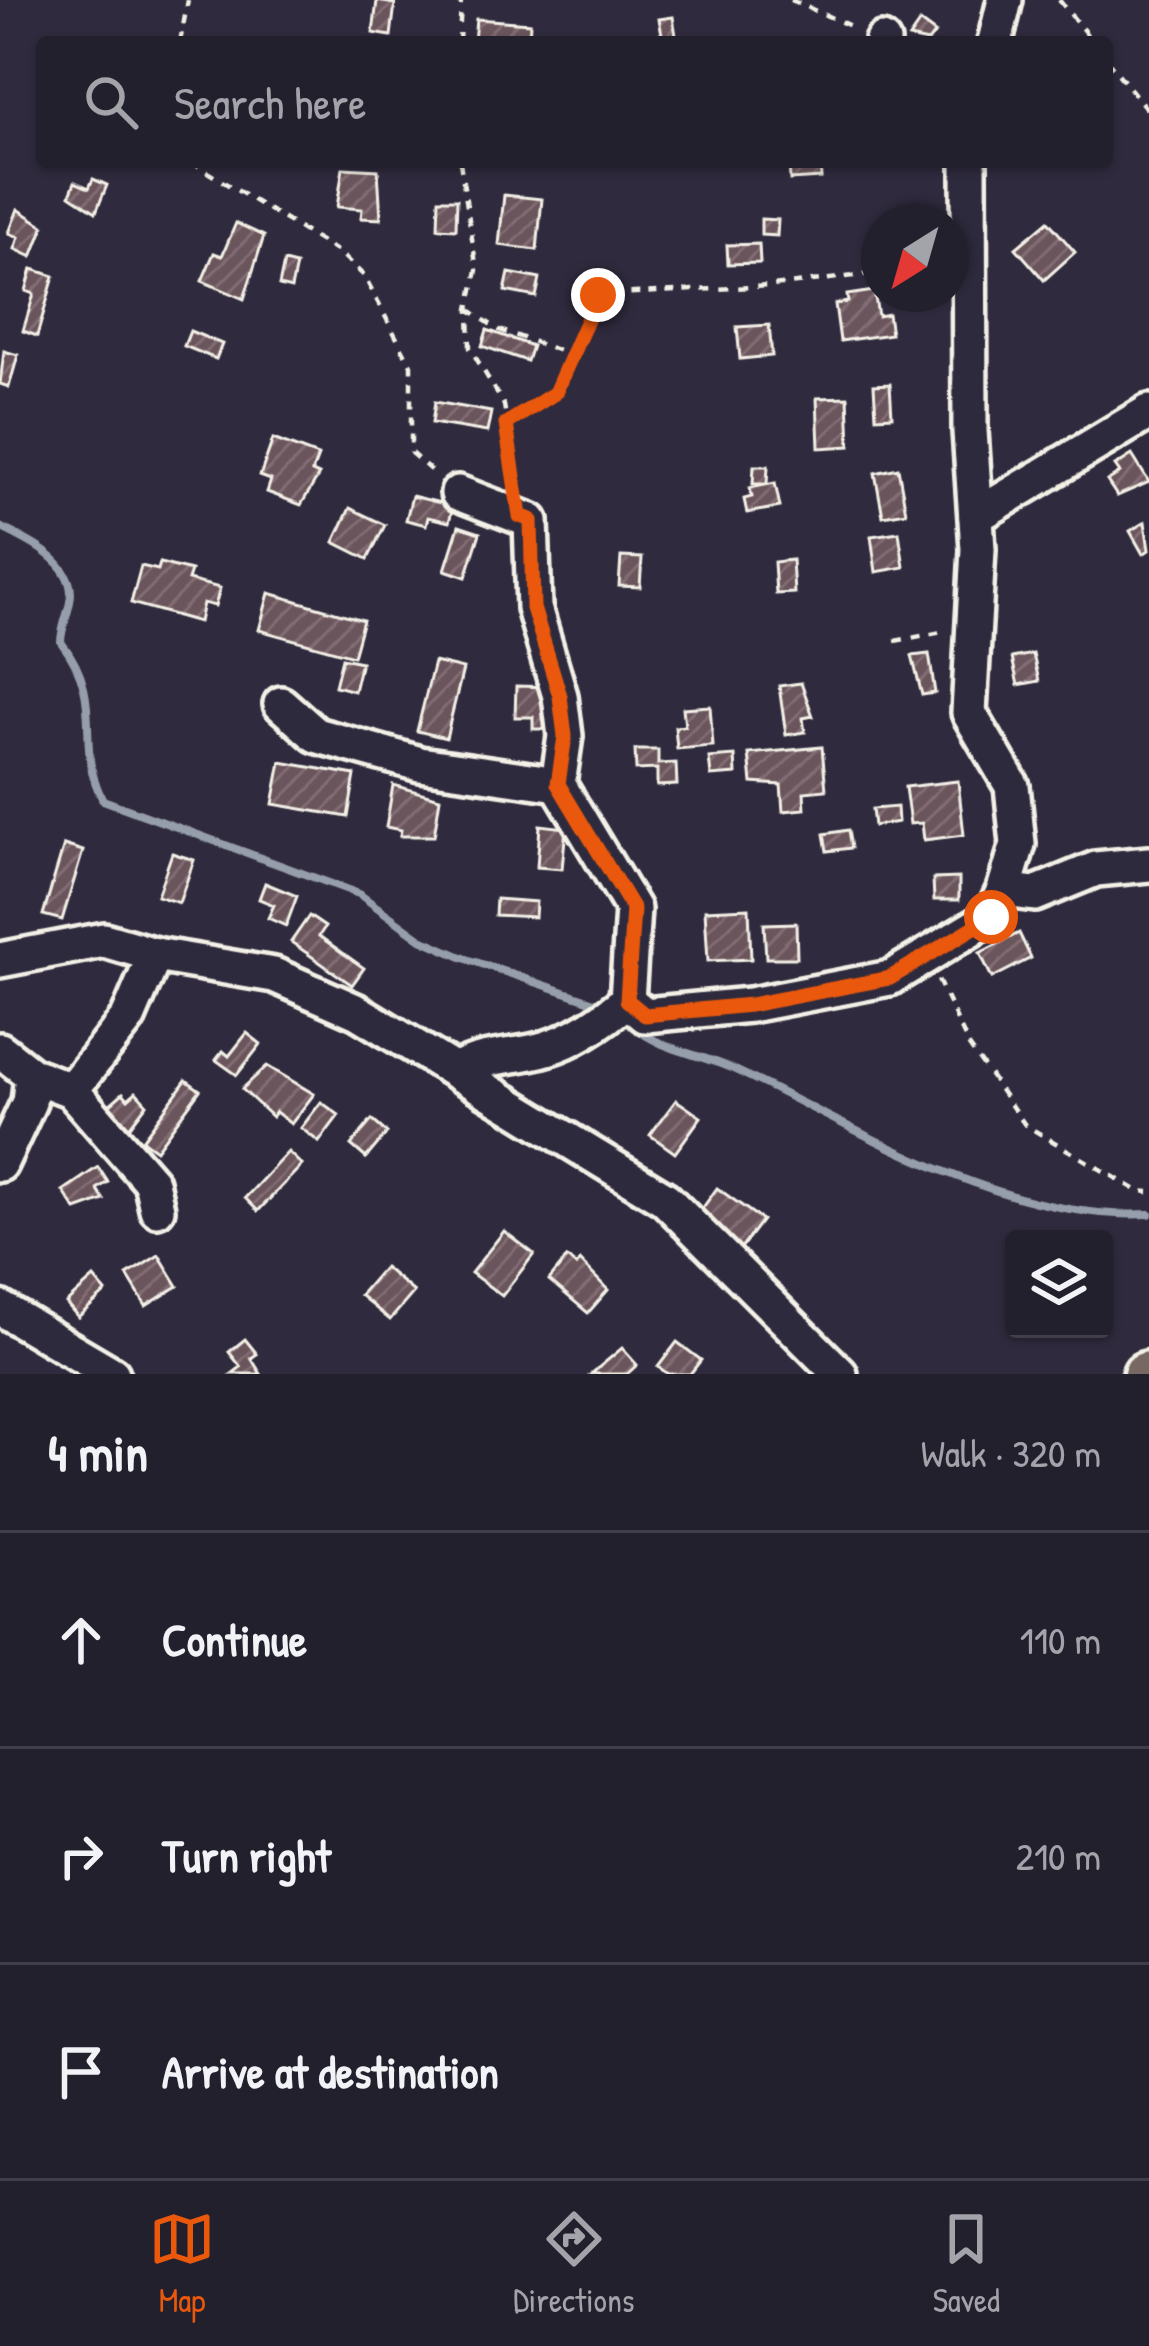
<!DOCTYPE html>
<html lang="en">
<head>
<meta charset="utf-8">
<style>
	:root { --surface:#23202e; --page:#2b2836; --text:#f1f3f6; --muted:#a3a3aa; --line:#403e4a; --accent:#ea580c }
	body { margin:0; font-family:"Patrick Hand",sans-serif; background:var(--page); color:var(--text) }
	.controls { position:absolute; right:36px; bottom:36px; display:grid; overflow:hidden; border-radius:12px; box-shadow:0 3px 9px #0004 }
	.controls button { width:108px; height:108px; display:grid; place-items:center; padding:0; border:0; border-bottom:3px solid var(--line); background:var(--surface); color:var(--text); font:60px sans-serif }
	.compass { position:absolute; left:861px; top:204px; width:108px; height:108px; border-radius:50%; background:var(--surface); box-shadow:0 3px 9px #0004; rotate:217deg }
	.stop { position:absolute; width:36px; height:36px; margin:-27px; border:9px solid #ea580c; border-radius:50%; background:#fff }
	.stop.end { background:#ea580c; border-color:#fff; box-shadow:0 3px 12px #0008 }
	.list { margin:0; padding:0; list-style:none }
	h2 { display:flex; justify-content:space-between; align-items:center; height:156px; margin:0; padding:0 48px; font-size:51px }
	h2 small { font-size:39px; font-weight:400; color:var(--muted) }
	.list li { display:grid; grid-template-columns:78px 1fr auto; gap:36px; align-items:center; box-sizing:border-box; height:216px; padding:0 48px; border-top:3px solid var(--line) }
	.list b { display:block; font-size:45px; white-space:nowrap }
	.list em { font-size:39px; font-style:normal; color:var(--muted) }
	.icon { flex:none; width:66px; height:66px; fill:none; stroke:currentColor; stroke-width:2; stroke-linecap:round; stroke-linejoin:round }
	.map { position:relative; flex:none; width:1149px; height:1374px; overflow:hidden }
	.search { position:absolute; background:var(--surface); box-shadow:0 3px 9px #0004; left:36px; right:36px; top:36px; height:132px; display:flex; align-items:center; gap:30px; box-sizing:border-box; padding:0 42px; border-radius:12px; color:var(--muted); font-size:45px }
	.sheet { height:804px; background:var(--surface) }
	nav { display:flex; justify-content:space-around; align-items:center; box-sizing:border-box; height:168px; border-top:3px solid var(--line); background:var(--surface); font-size:33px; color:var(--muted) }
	nav a { display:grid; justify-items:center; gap:6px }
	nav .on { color:var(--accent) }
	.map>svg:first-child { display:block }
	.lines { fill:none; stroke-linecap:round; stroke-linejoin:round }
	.stream { stroke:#959eaa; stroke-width:8 }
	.building { fill:url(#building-hatch); stroke:#f4f1e8; stroke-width:3 }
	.minor-casing { stroke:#f4f1e8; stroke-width:42 }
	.major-casing { stroke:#f4f1e8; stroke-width:51 }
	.path { stroke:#f4f1e8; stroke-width:4.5; stroke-dasharray:9 9; stroke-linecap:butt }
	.minor { stroke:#2f2a3d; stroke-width:33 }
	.major { stroke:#776864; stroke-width:42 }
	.route { stroke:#ea580c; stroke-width:15 }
</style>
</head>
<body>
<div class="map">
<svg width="1149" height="1374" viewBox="0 0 1149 1374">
	<defs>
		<pattern id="building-hatch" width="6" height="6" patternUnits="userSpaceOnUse" patternTransform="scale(3)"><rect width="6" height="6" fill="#6b545b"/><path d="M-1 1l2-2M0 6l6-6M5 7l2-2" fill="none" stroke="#816d73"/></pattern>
	</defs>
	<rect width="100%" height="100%" fill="#2f2a3d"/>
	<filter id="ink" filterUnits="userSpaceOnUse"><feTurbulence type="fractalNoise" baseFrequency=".00833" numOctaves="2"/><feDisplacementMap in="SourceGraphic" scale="24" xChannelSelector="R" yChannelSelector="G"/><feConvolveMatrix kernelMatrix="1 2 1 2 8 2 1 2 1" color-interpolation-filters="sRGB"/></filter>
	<g filter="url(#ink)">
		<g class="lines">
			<g class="stream">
				<path d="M0,527C26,540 70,559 71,593C71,609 61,626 61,642C108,703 72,743 103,800L359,894L421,939L464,958L606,1006"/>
				<path d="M632,1025C661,1051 699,1053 733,1069C861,1129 1002,1222 1149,1214"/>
			</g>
		</g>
		<g class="building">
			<polygon points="377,1 395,4 391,36 373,33"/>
			<polygon points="673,17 677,42 649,42 648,36 662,34 659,19"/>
			<polygon points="476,19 530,23 529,42 474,42"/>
			<polygon points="920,22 935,33 928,42 909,38"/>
			<polygon points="789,162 820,162 821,178 790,180"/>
			<polygon points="343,168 378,170 381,219 361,218 362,209 337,207"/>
			<polygon points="93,179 107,185 96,212 70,195 75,182 89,188"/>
			<polygon points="504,195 542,199 537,250 499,245"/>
			<polygon points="439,199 457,199 456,229 438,228"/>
			<polygon points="18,209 44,226 32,257 15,249 19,237 9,233"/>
			<polygon points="761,219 778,220 777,236 761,235"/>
			<polygon points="1048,221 1075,252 1044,280 1016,248"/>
			<polygon points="236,223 264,236 244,299 202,281 214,253 222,256"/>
			<polygon points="759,244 760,263 728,264 727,245"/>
			<polygon points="284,262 296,265 291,289 279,286"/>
			<polygon points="32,269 54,276 37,336 23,331 34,294 26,291"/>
			<polygon points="509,273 540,279 536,297 505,291"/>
			<polygon points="874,291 878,316 888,314 891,334 840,341 835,304 848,302 847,295"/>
			<polygon points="769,325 772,356 740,359 737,327"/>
			<polygon points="487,330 532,346 527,361 482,346"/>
			<polygon points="190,331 222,344 216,359 184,346"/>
			<polygon points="4,351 18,355 9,387 0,384"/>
			<polygon points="890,384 892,416 876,417 874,385"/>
			<polygon points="848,397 850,446 819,448 817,398"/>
			<polygon points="435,402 491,412 487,432 432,423"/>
			<polygon points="273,439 318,456 312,472 319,475 301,505 267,492 271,480 260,476"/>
			<polygon points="1132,455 1149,482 1117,496 1107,481 1120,473 1115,466"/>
			<polygon points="754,466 768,466 767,484 753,484"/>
			<polygon points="898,468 906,512 883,516 875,473"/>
			<polygon points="775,483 780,507 747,513 744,499 752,497 750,488"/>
			<polygon points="412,496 453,506 449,522 428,517 426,525 406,520"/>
			<polygon points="350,508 385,525 368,559 334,542"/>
			<polygon points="1145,522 1149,550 1143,554 1130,531"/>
			<polygon points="459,526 480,533 466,577 445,570"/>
			<polygon points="899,532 904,567 876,572 871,536"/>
			<polygon points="621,557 642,558 640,587 619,586"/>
			<polygon points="792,560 794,593 776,594 774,562"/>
			<polygon points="160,563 191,571 188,580 220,588 215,606 203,603 199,622 131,603 141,566 158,570"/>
			<polygon points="269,593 363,620 353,656 259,630"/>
			<polygon points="929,654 935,693 922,695 912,656"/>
			<polygon points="1033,654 1039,681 1018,685 1012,658"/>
			<polygon points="342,658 361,662 354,691 335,686"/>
			<polygon points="434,662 463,669 446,738 417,731"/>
			<polygon points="801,683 813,716 803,718 805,732 786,735 779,686"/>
			<polygon points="516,686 551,687 549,729 533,729 533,717 515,717"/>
			<polygon points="710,706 713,746 677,749 675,727 685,726 683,708"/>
			<polygon points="822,747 826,790 804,792 805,809 783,811 781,785 752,783 749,754"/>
			<polygon points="635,750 658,750 658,764 676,763 677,785 657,786 657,769 636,770"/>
			<polygon points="735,756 736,774 711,776 709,758"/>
			<polygon points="281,762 355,775 348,817 273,804"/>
			<polygon points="958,781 964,835 924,840 922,823 910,824 905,787"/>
			<polygon points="393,785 440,798 434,836 400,836 401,830 386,827"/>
			<polygon points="897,807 898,822 874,826 872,809"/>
			<polygon points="540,825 566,828 562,869 537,867"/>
			<polygon points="848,830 851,848 827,851 824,834"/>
			<polygon points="64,845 83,851 62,920 43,915"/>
			<polygon points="172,853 194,860 179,903 157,896"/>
			<polygon points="959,878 959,900 934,900 933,879"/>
			<polygon points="265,883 297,896 286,926 268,918 274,905 259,899"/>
			<polygon points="496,899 536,902 535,917 495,915"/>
			<polygon points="749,908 751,959 708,961 705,910"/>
			<polygon points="309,916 325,927 319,936 364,968 352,985 291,942"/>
			<polygon points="796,923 797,958 766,958 764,924"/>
			<polygon points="1019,933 1031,958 992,978 980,953"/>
			<polygon points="247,1033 261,1044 237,1075 216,1060 223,1051 229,1056"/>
			<polygon points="267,1066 314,1094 291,1124 276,1112 272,1117 242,1089"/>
			<polygon points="186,1080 200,1090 156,1150 142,1140"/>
			<polygon points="136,1092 147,1104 128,1129 108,1106 123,1093 128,1099"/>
			<polygon points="676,1100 701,1117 675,1153 650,1135"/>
			<polygon points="321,1102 339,1115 319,1142 301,1128"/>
			<polygon points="372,1120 387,1133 366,1158 351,1145"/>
			<polygon points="288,1152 302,1165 258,1211 245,1198"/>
			<polygon points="98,1167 108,1182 97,1189 104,1200 76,1210 63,1191"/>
			<polygon points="717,1188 762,1220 741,1248 697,1216"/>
			<polygon points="504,1231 534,1254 502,1296 471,1273"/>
			<polygon points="159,1255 178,1286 146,1306 127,1275"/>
			<polygon points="567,1258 576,1266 580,1261 608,1290 588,1313 549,1280"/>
			<polygon points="384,1267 414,1292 390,1320 360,1295"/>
			<polygon points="94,1278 106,1292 78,1317 66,1303"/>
			<polygon points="245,1339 257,1354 251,1358 261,1374 232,1374 241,1367 229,1352"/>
			<polygon points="677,1342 701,1360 690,1374 668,1374 658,1367"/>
			<polygon points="622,1348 637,1365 627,1374 591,1374"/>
		</g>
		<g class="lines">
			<defs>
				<g id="minor">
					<polyline points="882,41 883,42"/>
					<polyline points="995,42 1005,0"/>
					<polyline points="976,516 1149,412"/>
					<polyline points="281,704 316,735 420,764 558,784"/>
					<polyline points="1004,890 1035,894 1096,869 1149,864"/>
					<polyline points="0,960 104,940 155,955 274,975 358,1012 665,1199 840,1374"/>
					<polyline points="627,1000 645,1015 750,1005 890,978 991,917 1004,890 1018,844 1012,786 969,713 978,549 970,431 969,162"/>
					<polyline points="0,1050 32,1075 29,1102 0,1164"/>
					<path d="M456,1071C485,1054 515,1058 547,1048C577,1039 604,1020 627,1000L633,909L558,784L565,736L560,696L534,608L531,521L458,493"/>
					<polyline points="32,1075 71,1090 151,1182 157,1209"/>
					<polyline points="71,1090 128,1018 155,955"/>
					<polyline points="0,1308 112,1374"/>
				</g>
				<polyline id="major" points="1145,1374 1149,1373"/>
			</defs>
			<use href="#minor" class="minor-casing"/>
			<use href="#major" class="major-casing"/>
			<g class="path">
				<polyline points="791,0 855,28"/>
				<polyline points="1059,0 1093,42"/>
				<polyline points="180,42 188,0"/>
				<polyline points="459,42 461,0"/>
				<polyline points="1107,60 1149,112"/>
				<polyline points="191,162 341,254 364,276 411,365 411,453 435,474"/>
				<polyline points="460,162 477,270 469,309 470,348 504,405 517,485"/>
				<polyline points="469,309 497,329 571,355"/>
				<polyline points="506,425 555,393 598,295 772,286 879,273"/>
				<polyline points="895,641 947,631"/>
				<polyline points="938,980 969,1046 1025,1125 1138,1191 1149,1192"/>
			</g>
			<use href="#minor" class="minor"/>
			<use href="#major" class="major"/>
		</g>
	</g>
	<g class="lines" filter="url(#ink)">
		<polyline class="route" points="598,295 555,393 506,424 520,516 531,520 533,608 560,696 565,736 558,784 633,909 627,1000 645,1015 750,1005 890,978 991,917"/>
	</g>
</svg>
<div class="controls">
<button><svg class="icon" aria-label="layers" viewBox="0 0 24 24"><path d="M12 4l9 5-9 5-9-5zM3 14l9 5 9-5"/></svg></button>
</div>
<svg class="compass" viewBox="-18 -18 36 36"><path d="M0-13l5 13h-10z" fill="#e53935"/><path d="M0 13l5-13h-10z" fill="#a3a3aa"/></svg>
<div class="stop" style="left:991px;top:917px"></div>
<div class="stop end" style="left:598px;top:295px"></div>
<div class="search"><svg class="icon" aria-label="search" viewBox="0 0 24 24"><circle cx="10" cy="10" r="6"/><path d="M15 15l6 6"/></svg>Search here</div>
</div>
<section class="sheet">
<h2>4 min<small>Walk · 320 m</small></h2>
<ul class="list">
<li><svg class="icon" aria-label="ahead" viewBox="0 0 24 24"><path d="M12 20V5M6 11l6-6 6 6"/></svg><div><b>Continue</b></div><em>110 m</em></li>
<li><svg class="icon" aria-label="right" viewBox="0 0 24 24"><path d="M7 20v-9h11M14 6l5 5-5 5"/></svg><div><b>Turn right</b></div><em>210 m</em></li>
<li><svg class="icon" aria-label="arrive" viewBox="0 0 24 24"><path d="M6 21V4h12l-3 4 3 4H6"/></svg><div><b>Arrive at destination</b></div></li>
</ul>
</section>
<nav>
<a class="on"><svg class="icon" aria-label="map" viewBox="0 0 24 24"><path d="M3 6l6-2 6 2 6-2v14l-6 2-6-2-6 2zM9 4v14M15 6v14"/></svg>Map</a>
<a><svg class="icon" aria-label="directions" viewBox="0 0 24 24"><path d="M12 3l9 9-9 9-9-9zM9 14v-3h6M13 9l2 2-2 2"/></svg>Directions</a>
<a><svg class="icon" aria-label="saved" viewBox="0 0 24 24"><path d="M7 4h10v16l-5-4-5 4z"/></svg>Saved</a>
</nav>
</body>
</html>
